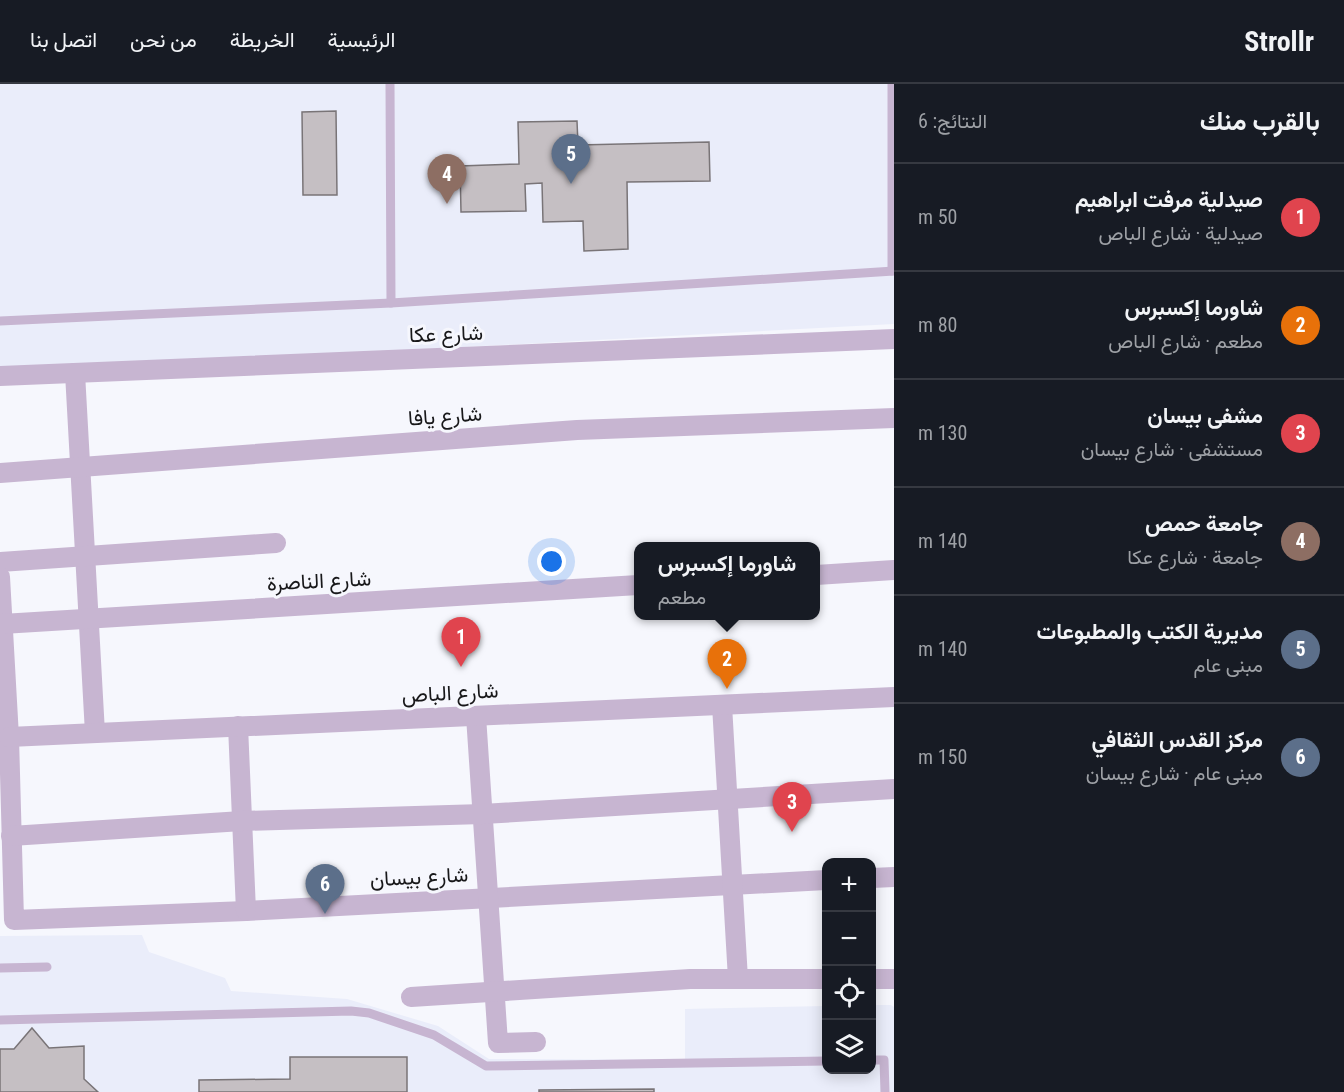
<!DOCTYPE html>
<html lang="ar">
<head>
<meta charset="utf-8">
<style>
	:root { --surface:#171b24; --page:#242831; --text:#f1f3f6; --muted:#9ea1a6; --line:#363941; --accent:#2563eb }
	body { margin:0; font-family:"Roboto Condensed",Vazirmatn,sans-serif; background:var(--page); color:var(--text); direction:rtl }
	.controls { position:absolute; right:18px; bottom:18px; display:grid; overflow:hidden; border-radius:12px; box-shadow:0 3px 15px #0003 }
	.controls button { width:54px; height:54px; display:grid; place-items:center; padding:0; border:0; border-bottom:2px solid var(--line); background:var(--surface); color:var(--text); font:30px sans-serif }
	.you { position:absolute; left:552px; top:478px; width:21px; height:21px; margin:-15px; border:4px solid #fff; border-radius:50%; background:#1a73e8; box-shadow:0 0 0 9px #1a73e833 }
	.badge { display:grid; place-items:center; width:39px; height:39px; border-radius:50%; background:var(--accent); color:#fff; font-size:20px; font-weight:700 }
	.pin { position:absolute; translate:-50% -50px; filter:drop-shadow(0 2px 3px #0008) }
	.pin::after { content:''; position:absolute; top:32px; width:21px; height:18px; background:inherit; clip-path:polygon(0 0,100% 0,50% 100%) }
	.popup { position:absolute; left:634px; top:458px; width:186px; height:78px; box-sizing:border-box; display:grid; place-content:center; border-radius:12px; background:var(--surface); filter:drop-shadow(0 2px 4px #0005); font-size:20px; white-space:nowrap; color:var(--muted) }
	.popup b { font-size:22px; color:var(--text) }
	.popup::after { content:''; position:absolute; left:50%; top:100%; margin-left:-12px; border:12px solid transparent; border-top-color:var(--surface) }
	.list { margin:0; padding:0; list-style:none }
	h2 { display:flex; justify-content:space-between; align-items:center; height:78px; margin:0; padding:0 24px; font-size:26px }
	h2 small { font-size:20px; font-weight:400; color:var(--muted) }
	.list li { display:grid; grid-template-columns:39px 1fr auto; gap:18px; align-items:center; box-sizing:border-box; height:108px; padding:0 24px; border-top:2px solid var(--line) }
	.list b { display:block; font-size:22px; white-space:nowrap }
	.list p { margin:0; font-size:20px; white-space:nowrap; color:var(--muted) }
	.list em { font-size:20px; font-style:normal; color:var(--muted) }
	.icon { flex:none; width:33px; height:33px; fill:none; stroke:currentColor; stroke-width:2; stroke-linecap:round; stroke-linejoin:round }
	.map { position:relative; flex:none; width:894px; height:1008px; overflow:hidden; direction:ltr }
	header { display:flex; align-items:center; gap:36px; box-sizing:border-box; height:84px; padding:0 30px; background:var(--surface); border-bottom:2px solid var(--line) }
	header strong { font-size:28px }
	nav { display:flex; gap:33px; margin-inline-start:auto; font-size:21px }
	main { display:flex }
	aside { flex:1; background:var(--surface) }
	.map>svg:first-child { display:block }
	.built { fill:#eaedfa }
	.building { fill:#c5bfc3; stroke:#797477; stroke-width:1.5 }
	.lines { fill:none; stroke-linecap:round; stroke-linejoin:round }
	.service { stroke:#c7b5d1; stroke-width:9 }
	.minor { stroke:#c7b5d1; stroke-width:20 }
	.labels { text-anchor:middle; stroke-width:6; stroke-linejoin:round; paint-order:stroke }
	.street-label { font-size:21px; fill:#18181a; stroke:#f6f7fd }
</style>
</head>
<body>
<header>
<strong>Strollr</strong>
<nav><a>الرئيسية</a><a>الخريطة</a><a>من نحن</a><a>اتصل بنا</a></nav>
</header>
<main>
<aside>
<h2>بالقرب منك<small>النتائج: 6</small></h2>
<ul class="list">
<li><span class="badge" style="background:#e0444e">1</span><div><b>صيدلية مرفت ابراهيم</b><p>صيدلية · شارع الباص</p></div><em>50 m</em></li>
<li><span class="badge" style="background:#e8710a">2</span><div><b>شاورما إكسبرس</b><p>مطعم · شارع الباص</p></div><em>80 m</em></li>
<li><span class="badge" style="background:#e0444e">3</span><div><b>مشفى بيسان</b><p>مستشفى · شارع بيسان</p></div><em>130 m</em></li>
<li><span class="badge" style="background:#8d6e63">4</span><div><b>جامعة حمص</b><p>جامعة · شارع عكا</p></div><em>140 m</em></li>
<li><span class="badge" style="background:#5c6f8a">5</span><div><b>مديرية الكتب والمطبوعات</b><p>مبنى عام</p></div><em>140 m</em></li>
<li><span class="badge" style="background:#5c6f8a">6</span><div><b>مركز القدس الثقافي</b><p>مبنى عام · شارع بيسان</p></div><em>150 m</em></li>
</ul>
</aside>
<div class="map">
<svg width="894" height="1008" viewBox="0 0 894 1008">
	<rect width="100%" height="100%" fill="#f6f7fd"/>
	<g class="built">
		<polygon points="0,0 894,0 894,240 0,288"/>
		<polygon points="142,851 149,868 225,894 231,907 347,915 438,942 489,975 685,976 685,925 826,922 826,986 872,986 872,921 891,921 894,923 894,1008 0,1008 0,852"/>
	</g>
	<g class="building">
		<polygon points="336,27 337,111 303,111 302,28"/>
		<polygon points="577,37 578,61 709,58 710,97 627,98 628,165 584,167 583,137 543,138 542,99 525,100 526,127 461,128 460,82 519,80 518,38"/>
		<polygon points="32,944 49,964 84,962 84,995 98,1008 0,1008 0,965 14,965"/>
		<polygon points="290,973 407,973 407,1008 199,1008 199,996 290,995"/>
		<polygon points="654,1005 654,1008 539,1008 539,1006"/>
	</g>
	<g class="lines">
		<g class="service">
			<polyline points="390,0 391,219"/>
			<polyline points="892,0 892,187"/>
			<polyline points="0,237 391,219 894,187"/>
			<polyline points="0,884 47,883"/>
			<polyline points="0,936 351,927 369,929 434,951 486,982 826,977"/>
			<polyline points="872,976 884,976 885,1008"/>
		</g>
		<g class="minor">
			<polyline points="75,289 95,649"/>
			<polyline points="0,292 894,255"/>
			<polyline points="0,389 577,346 894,334"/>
			<polyline points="0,478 276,459"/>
			<polyline points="816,491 894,486"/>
			<polyline points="0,493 9,653 14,836 246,827 826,796"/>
			<polyline points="2,540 638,501"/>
			<polyline points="722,621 738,895"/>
			<polyline points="476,632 498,959 536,958"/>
			<polyline points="238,642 246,827"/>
			<polyline points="9,653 894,613"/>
			<polyline points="11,752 242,737 483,730 894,705"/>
			<polyline points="872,794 894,793"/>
			<polyline points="872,895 894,895"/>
			<polyline points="411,913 690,895 826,895"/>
		</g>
	</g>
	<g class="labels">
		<g class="street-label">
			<text transform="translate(446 250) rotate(-2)" y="7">شارع عكا</text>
			<text transform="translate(445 332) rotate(-4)" y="7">شارع يافا</text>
			<text transform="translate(319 497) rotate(-3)" y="7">شارع الناصرة</text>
			<text transform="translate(450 609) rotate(-3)" y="7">شارع الباص</text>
			<text transform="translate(419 793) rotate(-3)" y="7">شارع بيسان</text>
		</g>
	</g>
</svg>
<div class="controls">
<button>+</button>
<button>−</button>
<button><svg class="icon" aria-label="locate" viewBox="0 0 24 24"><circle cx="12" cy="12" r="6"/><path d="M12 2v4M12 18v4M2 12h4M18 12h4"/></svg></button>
<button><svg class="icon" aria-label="layers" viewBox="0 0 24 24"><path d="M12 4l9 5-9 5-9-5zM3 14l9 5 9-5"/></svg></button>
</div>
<div class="you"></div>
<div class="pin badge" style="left:461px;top:583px;background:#e0444e">1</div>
<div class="pin badge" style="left:727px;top:605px;background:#e8710a">2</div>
<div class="popup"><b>شاورما إكسبرس</b>مطعم</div>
<div class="pin badge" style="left:792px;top:748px;background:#e0444e">3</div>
<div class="pin badge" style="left:447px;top:120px;background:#8d6e63">4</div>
<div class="pin badge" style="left:571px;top:100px;background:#5c6f8a">5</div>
<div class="pin badge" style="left:325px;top:830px;background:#5c6f8a">6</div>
</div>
</main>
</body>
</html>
